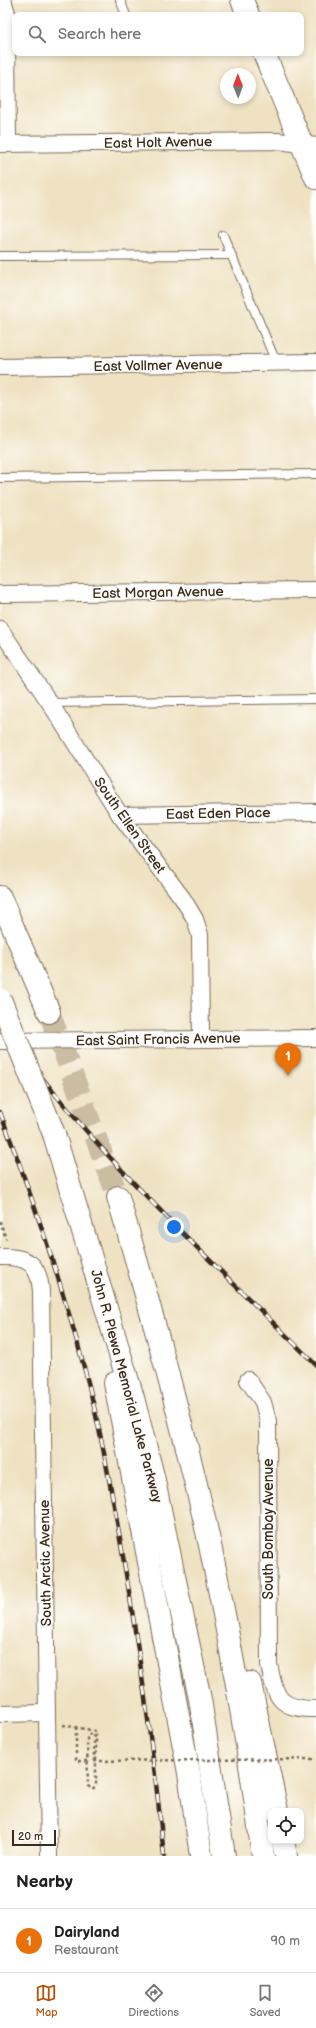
<!DOCTYPE html>
<html lang="en">
<head>
<meta charset="utf-8">
<style>
	:root { --surface:#fff; --page:#f6f6f6; --text:#222; --muted:#767676; --line:#e0e0e0; --accent:#b45309 }
	body { margin:0; font-family:"Balsamiq Sans",sans-serif; background:var(--page); color:var(--text) }
	.controls { position:absolute; right:12px; bottom:12px; display:grid; overflow:hidden; border-radius:8px; box-shadow:0 2px 6px #0003 }
	.controls button { width:36px; height:36px; display:grid; place-items:center; padding:0; border:0; border-bottom:1px solid var(--line); background:var(--surface); color:var(--text); font:20px sans-serif }
	.compass { position:absolute; left:220px; top:68px; width:36px; height:36px; border-radius:50%; background:var(--surface); box-shadow:0 2px 6px #0003; rotate:359deg }
	.scale { position:absolute; left:12px; bottom:10px; width:44px; box-sizing:border-box; padding-left:4px; border:2px solid #3b2a1e; border-top:0; font-size:11px; line-height:14px; white-space:nowrap; color:#3b2a1e; -webkit-text-stroke:3px #fdfcf7; paint-order:stroke }
	.you { position:absolute; left:174px; top:1227px; width:14px; height:14px; margin:-10px; border:3px solid #fff; border-radius:50%; background:#1a73e8; box-shadow:0 0 0 6px #1a73e833 }
	.badge { display:grid; place-items:center; width:26px; height:26px; border-radius:50%; background:var(--accent); color:#fff; font-size:13px; font-weight:700 }
	.pin { position:absolute; translate:-50% -33px; filter:drop-shadow(0 1px 2px #0008) }
	.pin::after { content:''; position:absolute; top:21px; width:14px; height:12px; background:inherit; clip-path:polygon(0 0,100% 0,50% 100%) }
	.list { margin:0; padding:0; list-style:none }
	h2 { display:flex; justify-content:space-between; align-items:center; height:52px; margin:0; padding:0 16px; font-size:17px }
	h2 small { font-size:13px; font-weight:400; color:var(--muted) }
	.list li { display:grid; grid-template-columns:26px 1fr auto; gap:12px; align-items:center; box-sizing:border-box; height:64px; padding:0 16px; border-top:1px solid var(--line) }
	.list b { display:block; font-size:15px; white-space:nowrap }
	.list p { margin:0; font-size:13px; white-space:nowrap; color:var(--muted) }
	.list em { font-size:13px; font-style:normal; color:var(--muted) }
	.icon { flex:none; width:22px; height:22px; fill:none; stroke:currentColor; stroke-width:2; stroke-linecap:round; stroke-linejoin:round }
	.map { position:relative; flex:none; width:316px; height:1856px; overflow:hidden }
	.search { position:absolute; background:var(--surface); box-shadow:0 2px 6px #0003; left:12px; right:12px; top:12px; height:44px; display:flex; align-items:center; gap:10px; box-sizing:border-box; padding:0 14px; border-radius:8px; color:var(--muted); font-size:15px }
	.sheet { height:116px; background:var(--surface) }
	nav { display:flex; justify-content:space-around; align-items:center; box-sizing:border-box; height:56px; border-top:1px solid var(--line); background:var(--surface); font-size:11px; color:var(--muted) }
	nav a { display:grid; justify-items:center; gap:2px }
	nav .on { color:var(--accent) }
	.map>svg:first-child { display:block }
	.lines { fill:none; stroke-linecap:round; stroke-linejoin:round }
	.primary-tunnel { stroke:#cbbda1; stroke-width:22; stroke-dasharray:22 11; stroke-linecap:butt }
	.service-casing { stroke:#7a6a57; stroke-width:10 }
	.minor-casing { stroke:#7a6a57; stroke-width:18 }
	.secondary-casing { stroke:#7a6a57; stroke-width:24 }
	.primary-casing { stroke:#7a6a57; stroke-width:24 }
	.path { stroke:#7a6a57; stroke-width:2.5; stroke-dasharray:3 3; stroke-linecap:butt }
	.service { stroke:#fff; stroke-width:8 }
	.minor { stroke:#fff; stroke-width:16 }
	.secondary { stroke:#fff; stroke-width:22 }
	.primary { stroke:#fff; stroke-width:22 }
	.rail-casing { stroke:#3b2a1e; stroke-width:4.5 }
	.rail { stroke:#fdfcf7; stroke-width:3; stroke-dasharray:9; stroke-linecap:butt }
	.primary-bridge-casing { stroke:#7a6a57; stroke-width:24; stroke-linecap:butt }
	.path-bridge { stroke:#7a6a57; stroke-width:2.5; stroke-dasharray:3 3; stroke-linecap:butt }
	.primary-bridge { stroke:#fff; stroke-width:22 }
	.labels { text-anchor:middle; stroke-width:3; stroke-linejoin:round; paint-order:stroke }
	.street-label { font-size:14px; fill:#3b2a1e; stroke:#fdfcf7 }
</style>
</head>
<body>
<div class="map">
<svg width="316" height="1856" viewBox="0 0 316 1856">
	<rect width="100%" height="100%" fill="#fdfcf7"/>
	<filter id="ink" filterUnits="userSpaceOnUse"><feTurbulence type="fractalNoise" baseFrequency=".025" numOctaves="2"/><feDisplacementMap in="SourceGraphic" scale="8" xChannelSelector="R" yChannelSelector="G"/><feConvolveMatrix kernelMatrix="1 2 1 2 8 2 1 2 1" color-interpolation-filters="sRGB"/></filter>
	<filter id="wash" filterUnits="userSpaceOnUse"><feTurbulence type="fractalNoise" baseFrequency=".012" numOctaves="4" result="noise"/><feDisplacementMap in="SourceGraphic" scale="16" xChannelSelector="R" yChannelSelector="G"/><feGaussianBlur stdDeviation="0.9" result="paint"/><feColorMatrix in="noise" values="0 0 0 0 0 0 0 0 0 0 0 0 0 0 0 0 0 1.4 0 .05"/><feComposite in="paint" operator="in"/></filter>
	<g filter="url(#wash)">
		<rect width="100%" height="100%" fill="#efe2c2"/>
	</g>
	<g filter="url(#ink)">
		<g class="lines">
			<polyline class="primary-tunnel" points="49,1012 118,1197"/>
			<defs>
				<g id="service">
					<polyline points="120,0 126,15"/>
					<polyline points="223,235 276,362"/>
					<polyline points="0,256 231,255"/>
					<polyline points="0,478 316,474"/>
					<polyline points="50,703 316,699"/>
				</g>
				<g id="minor">
					<polyline points="3,0 7,13 7,36 8,144"/>
					<polyline points="0,144 278,141 316,146"/>
					<polyline points="0,367 316,362"/>
					<polyline points="0,594 316,590"/>
					<polyline points="0,629 50,703 120,815 183,899 195,919 200,935 201,1039"/>
					<polyline points="120,815 316,812"/>
					<polyline points="0,1041 316,1038"/>
					<path d="M0,1257C27,1256 39,1263 41,1291L49,1856"/>
					<path d="M248,1380L263,1402L268,1421L269,1664C275,1698 279,1709 316,1709"/>
					<polyline points="0,1714 47,1713"/>
				</g>
				<g id="secondary">
					<polyline points="242,0 248,15"/>
					<polyline points="264,53 316,178"/>
				</g>
				<g id="primary">
					<polyline points="0,897 49,1012"/>
					<polyline points="54,1134 133,1398 153,1476 200,1699 224,1856"/>
					<path d="M118,1197C149,1303 179,1410 204,1518C229,1630 248,1743 263,1856"/>
					<polyline points="115,1383 189,1773 201,1856"/>
					<polyline points="250,1683 277,1811"/>
					<polyline points="283,1841 286,1856"/>
				</g>
			</defs>
			<use href="#service" class="service-casing"/>
			<use href="#minor" class="minor-casing"/>
			<use href="#secondary" class="secondary-casing"/>
			<use href="#primary" class="primary-casing"/>
			<g class="path">
				<polyline points="0,1221 6,1239"/>
				<polyline points="63,1725 96,1731 96,1786 92,1789 88,1786 87,1737 91,1733 94,1737 94,1761"/>
				<polyline points="76,1727 76,1761 87,1761"/>
			</g>
			<use href="#service" class="service"/>
			<use href="#minor" class="minor"/>
			<use href="#secondary" class="secondary"/>
			<use href="#primary" class="primary"/>
			<defs>
				<g id="rail">
					<path d="M0,1021C88,1149 207,1256 316,1365"/>
					<path d="M0,1112C32,1196 61,1281 84,1367C99,1422 109,1478 119,1533C138,1640 153,1748 164,1856"/>
				</g>
			</defs>
			<use href="#rail" class="rail-casing"/>
			<use href="#rail" class="rail"/>
			<defs>
				<polyline id="primary-bridge" points="0,999 54,1134"/>
			</defs>
			<use href="#primary-bridge" class="primary-bridge-casing"/>
			<polyline class="path-bridge" points="94,1761 316,1759"/>
			<use href="#primary-bridge" class="primary-bridge"/>
		</g>
	</g>
	<g class="labels">
		<g class="street-label">
			<text transform="translate(158 142) rotate(-1)" y="5">East Holt Avenue</text>
			<text transform="translate(158 365) rotate(-1)" y="5">East Vollmer Avenue</text>
			<text transform="translate(158 592) rotate(-1)" y="5">East Morgan Avenue</text>
			<text transform="translate(218 813) rotate(-1)" y="5">East Eden Place</text>
			<text transform="translate(130 825) rotate(55)" y="5">South Ellen Street</text>
			<text transform="translate(158 1039) rotate(-1)" y="5">East Saint Francis Avenue</text>
			<text transform="translate(127 1386) rotate(75)" y="5">John R. Plewa Memorial Lake Parkway</text>
			<text transform="translate(268 1529) rotate(-90)" y="5">South Bombay Avenue</text>
			<text transform="translate(45 1563) rotate(-91)" y="5">South Arctic Avenue</text>
		</g>
	</g>
</svg>
<div class="controls">
<button><svg class="icon" aria-label="locate" viewBox="0 0 24 24"><circle cx="12" cy="12" r="6"/><path d="M12 2v4M12 18v4M2 12h4M18 12h4"/></svg></button>
</div>
<svg class="compass" viewBox="-18 -18 36 36"><path d="M0-13l5 13h-10z" fill="#e53935"/><path d="M0 13l5-13h-10z" fill="#767676"/></svg>
<div class="scale">20 m</div>
<div class="you"></div>
<div class="pin badge" style="left:288px;top:1076px;background:#e8710a">1</div>
<div class="search"><svg class="icon" aria-label="search" viewBox="0 0 24 24"><circle cx="10" cy="10" r="6"/><path d="M15 15l6 6"/></svg>Search here</div>
</div>
<section class="sheet">
<h2>Nearby<small></small></h2>
<ul class="list">
<li><span class="badge" style="background:#e8710a">1</span><div><b>Dairyland</b><p>Restaurant</p></div><em>90 m</em></li>
</ul>
</section>
<nav>
<a class="on"><svg class="icon" aria-label="map" viewBox="0 0 24 24"><path d="M3 6l6-2 6 2 6-2v14l-6 2-6-2-6 2zM9 4v14M15 6v14"/></svg>Map</a>
<a><svg class="icon" aria-label="directions" viewBox="0 0 24 24"><path d="M12 3l9 9-9 9-9-9zM9 14v-3h6M13 9l2 2-2 2"/></svg>Directions</a>
<a><svg class="icon" aria-label="saved" viewBox="0 0 24 24"><path d="M7 4h10v16l-5-4-5 4z"/></svg>Saved</a>
</nav>
</body>
</html>
